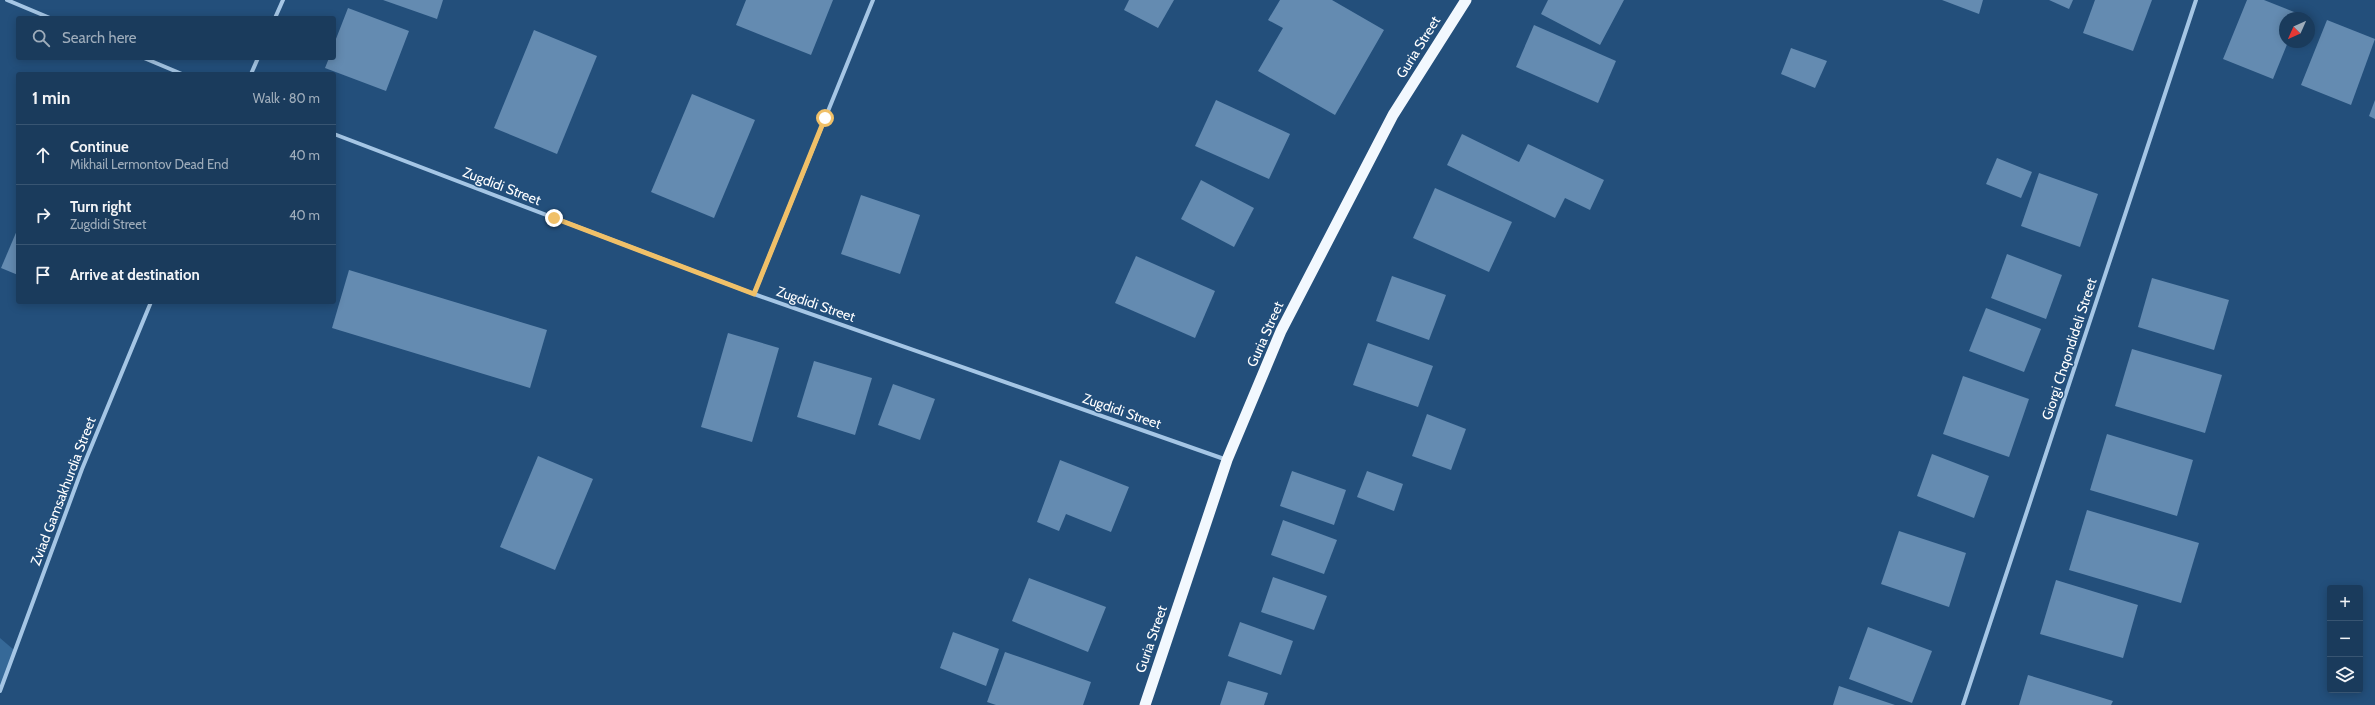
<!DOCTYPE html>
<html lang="en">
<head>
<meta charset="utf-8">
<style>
	:root { --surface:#1a3b5c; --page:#234262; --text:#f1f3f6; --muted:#9fadbb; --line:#385572 }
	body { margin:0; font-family:Cabin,sans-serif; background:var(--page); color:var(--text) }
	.controls { position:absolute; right:12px; bottom:12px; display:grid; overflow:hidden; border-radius:4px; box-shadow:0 2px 10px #0003 }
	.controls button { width:36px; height:36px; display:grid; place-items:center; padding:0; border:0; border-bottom:1px solid var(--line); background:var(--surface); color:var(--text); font:20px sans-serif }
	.compass { position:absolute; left:2279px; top:12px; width:36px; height:36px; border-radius:50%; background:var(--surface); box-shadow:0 2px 10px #0003; rotate:225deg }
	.stop { position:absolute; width:12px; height:12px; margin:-9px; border:3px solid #f0c068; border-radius:50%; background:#fff }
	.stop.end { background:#f0c068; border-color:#fff; box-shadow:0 1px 4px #0008 }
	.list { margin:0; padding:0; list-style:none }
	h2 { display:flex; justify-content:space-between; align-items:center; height:52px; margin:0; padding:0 16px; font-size:17px }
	h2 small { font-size:13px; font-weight:400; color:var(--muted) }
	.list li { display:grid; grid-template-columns:26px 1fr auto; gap:12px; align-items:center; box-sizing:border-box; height:60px; padding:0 16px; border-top:1px solid var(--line) }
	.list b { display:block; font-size:15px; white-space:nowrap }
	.list p { margin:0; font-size:13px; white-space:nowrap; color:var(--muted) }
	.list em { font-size:13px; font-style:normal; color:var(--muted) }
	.icon { flex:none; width:22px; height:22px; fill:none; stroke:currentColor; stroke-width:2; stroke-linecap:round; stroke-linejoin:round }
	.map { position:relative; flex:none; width:2375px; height:705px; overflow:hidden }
	.search { position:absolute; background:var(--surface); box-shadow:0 2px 10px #0003; left:16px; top:16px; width:320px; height:44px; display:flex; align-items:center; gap:10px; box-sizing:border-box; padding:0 14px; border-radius:4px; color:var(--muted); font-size:15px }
	.panel { position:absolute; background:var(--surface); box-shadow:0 2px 10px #0003; left:16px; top:72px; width:320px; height:232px; border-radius:4px }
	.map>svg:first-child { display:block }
	.green { fill:#366998 }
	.building { fill:#648bb1 }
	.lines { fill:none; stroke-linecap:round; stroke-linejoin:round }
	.minor { stroke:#a5c6e5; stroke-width:4 }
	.trunk { stroke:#f2f8fe; stroke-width:11 }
	.route { stroke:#f0c068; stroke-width:5 }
	.labels { text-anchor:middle; stroke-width:3; stroke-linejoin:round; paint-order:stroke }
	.street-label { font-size:14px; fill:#fff; stroke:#234f7b }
</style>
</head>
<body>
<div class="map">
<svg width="2375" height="705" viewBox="0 0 2375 705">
	<rect width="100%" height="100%" fill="#234f7b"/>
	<polygon class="green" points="0,638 14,650 0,691"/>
	<g class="building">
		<polygon points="383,0 443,0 437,19"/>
		<polygon points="746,0 833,0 811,55 736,25"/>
		<polygon points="1129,0 1174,0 1158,28 1124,10"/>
		<polygon points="1280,0 1332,0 1384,30 1335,115 1258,71 1283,28 1268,20"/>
		<polygon points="1548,0 1624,0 1600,45 1541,14"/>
		<polygon points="1942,0 1983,0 1979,14"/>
		<polygon points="2049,0 2073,0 2069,9"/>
		<polygon points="2095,0 2152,0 2133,51 2083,33"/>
		<polygon points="2247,0 2264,0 2299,14 2297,18 2285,18 2285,42 2288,42 2273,79 2223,59"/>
		<polygon points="348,8 409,31 386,91 325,68 329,58 334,58 334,44"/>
		<polygon points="2327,20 2375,39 2351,105 2301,85"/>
		<polygon points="1534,25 1616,61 1598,103 1516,67"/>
		<polygon points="534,30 597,56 557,154 494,128"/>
		<polygon points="1791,48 1827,61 1815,88 1781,74"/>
		<polygon points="692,94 755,120 714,218 651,192"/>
		<polygon points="1216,100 1290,134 1269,179 1195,146"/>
		<polygon points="2375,100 2375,119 2369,116"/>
		<polygon points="1462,134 1519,162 1528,144 1604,180 1590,210 1565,198 1555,218 1447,165"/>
		<polygon points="1997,158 2032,172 2021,198 1986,184"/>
		<polygon points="2039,173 2098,194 2080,247 2021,226"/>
		<polygon points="1201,180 1254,208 1234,247 1181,219"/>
		<polygon points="1435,188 1512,222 1489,272 1413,238"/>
		<polygon points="861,195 920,215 900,274 841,254"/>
		<polygon points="18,228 18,275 1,268"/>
		<polygon points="2007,254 2062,275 2046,319 1991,298"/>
		<polygon points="1136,256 1215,291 1195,338 1115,303"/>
		<polygon points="349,270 547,330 530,388 332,328"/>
		<polygon points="1392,276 1446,295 1429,340 1376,321"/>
		<polygon points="2152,278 2229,300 2214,350 2138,327"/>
		<polygon points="1986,308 2041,329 2024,372 1969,351"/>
		<polygon points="728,333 779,348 752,442 701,427"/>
		<polygon points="1368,343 1433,366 1418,407 1353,385"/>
		<polygon points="2132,349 2222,375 2205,433 2115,406"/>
		<polygon points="814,361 872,378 855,435 797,417"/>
		<polygon points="1963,376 2029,399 2009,457 1943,434"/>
		<polygon points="893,384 935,399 920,440 878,425"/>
		<polygon points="1427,414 1466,429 1451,470 1412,456"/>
		<polygon points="2107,434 2193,460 2177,516 2090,490"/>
		<polygon points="1932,454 1989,476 1974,518 1917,496"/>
		<polygon points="538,456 593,479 555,570 500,547"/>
		<polygon points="1060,460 1129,487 1111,532 1066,514 1059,531 1037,522"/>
		<polygon points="1292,471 1346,490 1334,525 1280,506"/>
		<polygon points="1367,471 1403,484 1394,511 1357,497"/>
		<polygon points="2087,510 2199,543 2181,603 2069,570"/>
		<polygon points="1283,520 1337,540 1324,574 1271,555"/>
		<polygon points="1899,531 1966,553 1949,607 1881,584"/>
		<polygon points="1273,577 1327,596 1314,630 1261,612"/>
		<polygon points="1029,578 1106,607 1088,652 1012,621"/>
		<polygon points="2056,580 2138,605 2123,658 2040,634"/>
		<polygon points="1240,622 1293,641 1281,675 1228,656"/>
		<polygon points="1868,627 1932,651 1912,703 1849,679"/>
		<polygon points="953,632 999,649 986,686 940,668"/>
		<polygon points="1005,652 1091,682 1083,705 996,705 987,702"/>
		<polygon points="2028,675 2113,701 2111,705 2019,705"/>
		<polygon points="1228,681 1268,693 1264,705 1220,705"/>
		<polygon points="1839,686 1895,705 1833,705"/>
	</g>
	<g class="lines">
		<g class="minor">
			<polyline points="7,0 50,18"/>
			<polyline points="275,18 283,0"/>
			<polyline points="144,58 182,74"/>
			<polyline points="251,74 258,58"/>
			<polyline points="334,134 754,294 1227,460"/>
			<polyline points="754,294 873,0"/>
			<polyline points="0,691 82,469 151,302"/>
			<polyline points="1963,705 2196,0"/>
		</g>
		<polyline class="trunk" points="1145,705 1227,460 1281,331 1393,115 1466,0"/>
	</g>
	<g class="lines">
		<polyline class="route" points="554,218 754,294 825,118"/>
	</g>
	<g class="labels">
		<g class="street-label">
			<text transform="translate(1418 47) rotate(-58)" y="5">Guria Street</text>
			<text transform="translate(502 186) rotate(21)" y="5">Zugdidi Street</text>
			<text transform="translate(816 304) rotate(19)" y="5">Zugdidi Street</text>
			<text transform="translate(1265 334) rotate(-66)" y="5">Guria Street</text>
			<text transform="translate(2069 349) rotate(-72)" y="5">Giorgi Chqondideli Street</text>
			<text transform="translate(1122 411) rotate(19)" y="5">Zugdidi Street</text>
			<text transform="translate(63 491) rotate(-69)" y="5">Zviad Gamsakhurdia Street</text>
			<text transform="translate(1151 639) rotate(-71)" y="5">Guria Street</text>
		</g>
	</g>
</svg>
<div class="controls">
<button>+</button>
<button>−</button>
<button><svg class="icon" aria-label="layers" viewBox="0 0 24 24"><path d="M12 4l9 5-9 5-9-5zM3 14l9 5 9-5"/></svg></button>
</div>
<svg class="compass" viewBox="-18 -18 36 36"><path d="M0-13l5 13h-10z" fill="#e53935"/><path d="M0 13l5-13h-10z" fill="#9fadbb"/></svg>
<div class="stop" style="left:825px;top:118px"></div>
<div class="stop end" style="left:554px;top:218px"></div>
<div class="search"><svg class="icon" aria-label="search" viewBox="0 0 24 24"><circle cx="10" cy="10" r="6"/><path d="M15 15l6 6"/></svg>Search here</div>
<section class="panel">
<h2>1 min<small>Walk · 80 m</small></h2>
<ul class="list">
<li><svg class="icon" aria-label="ahead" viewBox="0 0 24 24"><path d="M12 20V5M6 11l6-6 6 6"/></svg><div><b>Continue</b><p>Mikhail Lermontov Dead End</p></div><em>40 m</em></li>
<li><svg class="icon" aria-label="right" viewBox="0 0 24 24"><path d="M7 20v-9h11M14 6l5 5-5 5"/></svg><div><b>Turn right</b><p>Zugdidi Street</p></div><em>40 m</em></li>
<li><svg class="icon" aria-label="arrive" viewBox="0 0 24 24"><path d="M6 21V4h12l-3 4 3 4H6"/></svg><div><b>Arrive at destination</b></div></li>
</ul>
</section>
</div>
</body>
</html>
